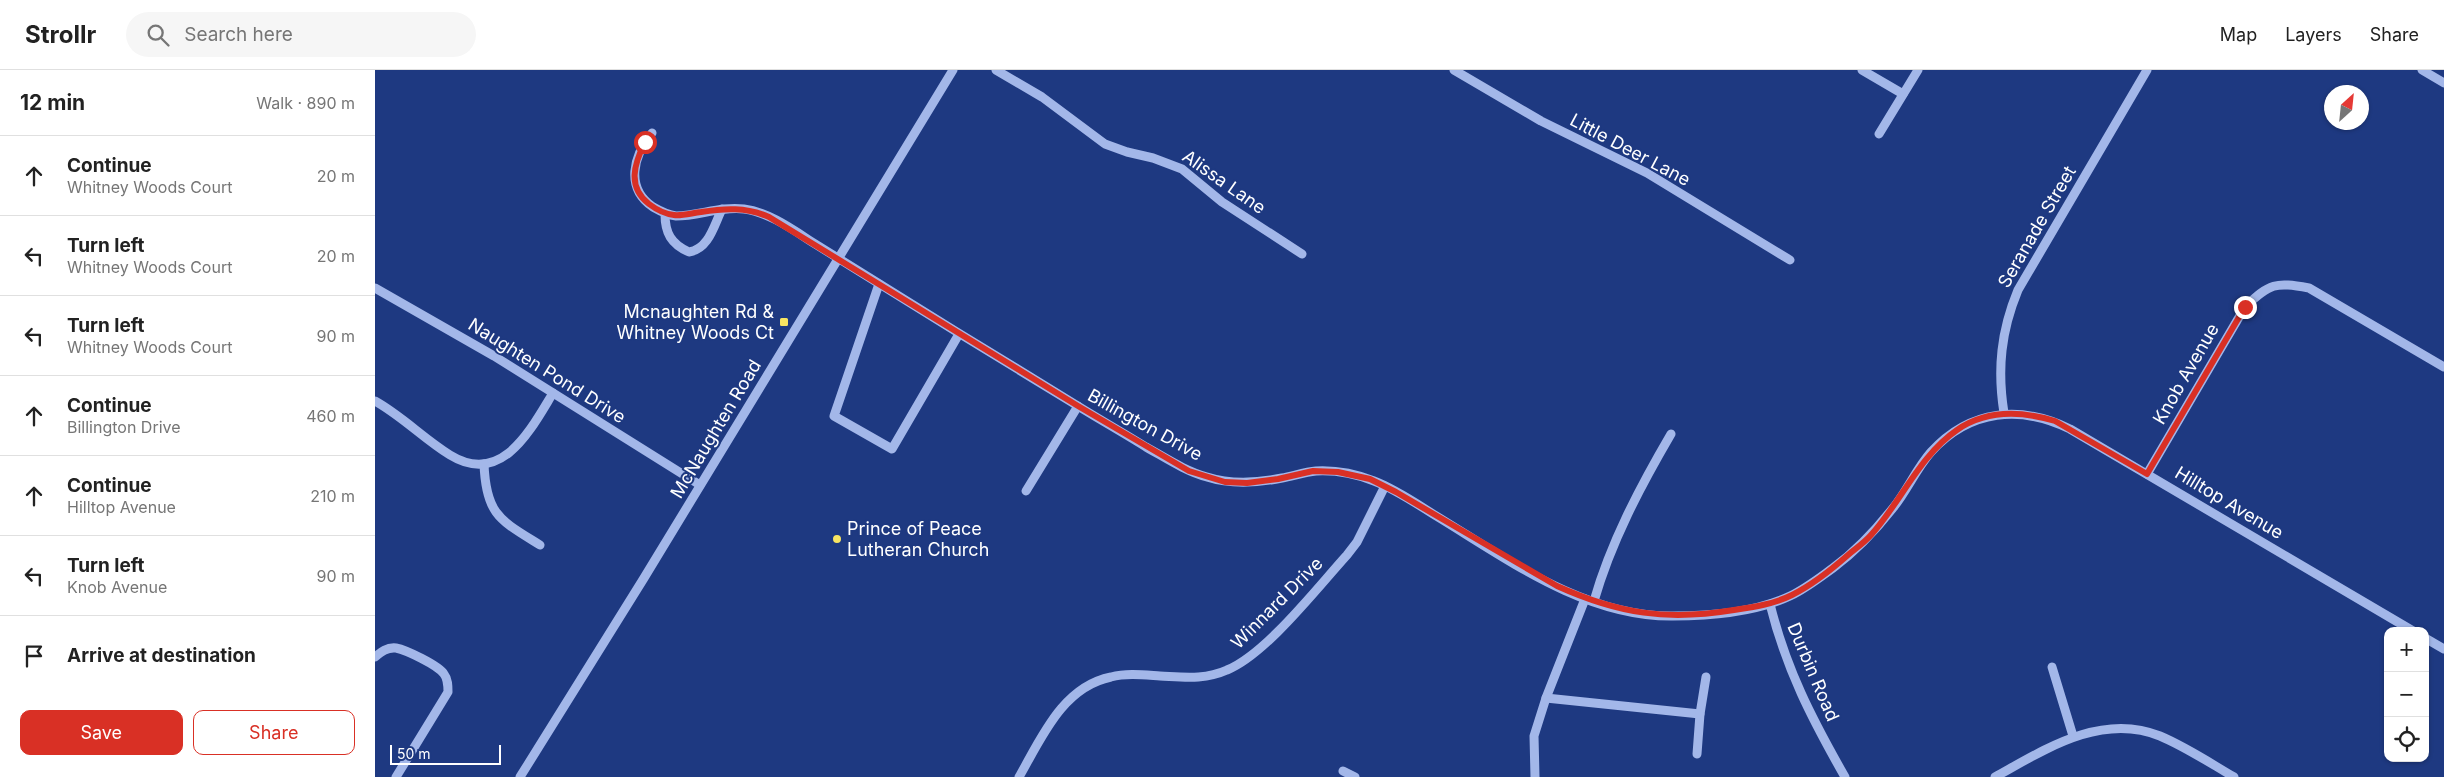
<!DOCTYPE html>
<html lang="en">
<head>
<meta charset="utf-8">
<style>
	:root { --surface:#fff; --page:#f6f6f6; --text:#222; --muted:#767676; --line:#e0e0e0; --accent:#d93025 }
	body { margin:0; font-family:Inter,sans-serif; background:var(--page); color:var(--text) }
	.controls { position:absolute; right:15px; bottom:15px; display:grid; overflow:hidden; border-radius:10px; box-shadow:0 1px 4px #0004 }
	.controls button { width:45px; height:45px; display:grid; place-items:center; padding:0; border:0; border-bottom:1px solid var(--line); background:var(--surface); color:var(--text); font:25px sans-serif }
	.compass { position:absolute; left:1949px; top:15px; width:45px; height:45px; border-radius:50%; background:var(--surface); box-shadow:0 1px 4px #0004; rotate:27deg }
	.scale { position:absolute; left:15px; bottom:12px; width:111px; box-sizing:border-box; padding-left:5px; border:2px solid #fff; border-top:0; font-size:14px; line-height:18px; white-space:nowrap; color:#fff; -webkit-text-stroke:4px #1e3981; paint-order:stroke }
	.stop { position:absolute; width:15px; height:15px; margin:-11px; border:4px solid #d93025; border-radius:50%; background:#fff }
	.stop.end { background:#d93025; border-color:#fff; box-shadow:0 1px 5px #0008 }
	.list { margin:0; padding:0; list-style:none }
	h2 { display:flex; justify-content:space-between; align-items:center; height:65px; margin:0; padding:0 20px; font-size:21px }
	h2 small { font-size:16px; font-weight:400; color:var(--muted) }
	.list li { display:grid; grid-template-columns:32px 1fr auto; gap:15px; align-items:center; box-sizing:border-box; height:80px; padding:0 20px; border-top:1px solid var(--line) }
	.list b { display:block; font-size:19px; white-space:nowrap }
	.list p { margin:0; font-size:16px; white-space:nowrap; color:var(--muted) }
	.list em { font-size:16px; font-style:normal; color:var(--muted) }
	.actions { display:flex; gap:10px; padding:15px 20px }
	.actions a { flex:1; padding:11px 0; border:1px solid var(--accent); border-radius:10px; text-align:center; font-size:18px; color:var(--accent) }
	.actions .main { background:var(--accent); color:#fff }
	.icon { flex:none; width:28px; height:28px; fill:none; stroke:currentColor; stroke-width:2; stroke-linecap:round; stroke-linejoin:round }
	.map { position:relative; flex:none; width:2069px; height:707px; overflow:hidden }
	header { display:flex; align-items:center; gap:30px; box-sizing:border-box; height:70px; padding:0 25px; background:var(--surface); border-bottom:1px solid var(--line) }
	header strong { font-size:24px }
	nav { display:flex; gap:28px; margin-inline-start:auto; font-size:18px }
	.search { width:350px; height:45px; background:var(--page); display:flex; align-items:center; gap:12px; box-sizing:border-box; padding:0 18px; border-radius:28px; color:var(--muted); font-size:19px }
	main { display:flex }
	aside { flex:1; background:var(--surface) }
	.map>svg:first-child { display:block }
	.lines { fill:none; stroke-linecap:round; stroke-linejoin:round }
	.minor { stroke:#a3b7e9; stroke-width:9 }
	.route { stroke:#d93025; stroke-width:6 }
	.poi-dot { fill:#f8e562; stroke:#1e3981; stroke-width:2 }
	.labels { text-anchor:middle; stroke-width:4; stroke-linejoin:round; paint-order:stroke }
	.street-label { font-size:18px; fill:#fff; stroke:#1e3981 }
	.poi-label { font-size:18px; fill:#fff; stroke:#1e3981; text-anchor:end }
</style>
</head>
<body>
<header>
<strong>Strollr</strong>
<div class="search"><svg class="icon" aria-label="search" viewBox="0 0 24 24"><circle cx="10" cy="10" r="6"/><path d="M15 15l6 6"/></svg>Search here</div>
<nav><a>Map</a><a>Layers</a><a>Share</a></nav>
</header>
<main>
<aside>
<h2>12 min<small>Walk · 890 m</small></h2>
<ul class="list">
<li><svg class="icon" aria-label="ahead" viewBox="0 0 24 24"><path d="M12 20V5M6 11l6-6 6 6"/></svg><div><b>Continue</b><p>Whitney Woods Court</p></div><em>20 m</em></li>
<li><svg class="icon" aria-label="left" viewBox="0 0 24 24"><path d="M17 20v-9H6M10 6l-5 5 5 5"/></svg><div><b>Turn left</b><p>Whitney Woods Court</p></div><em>20 m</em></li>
<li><svg class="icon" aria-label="left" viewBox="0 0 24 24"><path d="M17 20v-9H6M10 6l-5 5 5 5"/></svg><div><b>Turn left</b><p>Whitney Woods Court</p></div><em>90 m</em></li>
<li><svg class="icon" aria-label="ahead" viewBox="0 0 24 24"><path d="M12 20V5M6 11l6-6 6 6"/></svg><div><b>Continue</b><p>Billington Drive</p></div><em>460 m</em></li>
<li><svg class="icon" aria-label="ahead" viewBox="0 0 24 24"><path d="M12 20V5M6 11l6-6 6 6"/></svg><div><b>Continue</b><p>Hilltop Avenue</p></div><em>210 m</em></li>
<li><svg class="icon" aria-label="left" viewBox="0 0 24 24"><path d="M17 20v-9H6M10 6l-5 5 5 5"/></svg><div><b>Turn left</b><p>Knob Avenue</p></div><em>90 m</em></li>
<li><svg class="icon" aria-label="arrive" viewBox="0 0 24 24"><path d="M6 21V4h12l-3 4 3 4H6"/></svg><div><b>Arrive at destination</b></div></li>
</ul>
<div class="actions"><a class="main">Save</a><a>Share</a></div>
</aside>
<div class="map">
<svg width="2069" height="707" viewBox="0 0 2069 707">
	<rect width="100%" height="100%" fill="#1e3981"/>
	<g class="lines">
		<g class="minor">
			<polyline points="621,0 667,27 730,74 752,82 778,88 807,99 847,132 927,184"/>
			<polyline points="1079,0 1166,51 1272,103 1415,190"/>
			<polyline points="1487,0 1528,24"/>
			<polyline points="2047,0 2069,13"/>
			<path d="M277,63C258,86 250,118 278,137C285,141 292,145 301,146C324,146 345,136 369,139C393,142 417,159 437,172C523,226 611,280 698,333C722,348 747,362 771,377C791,388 810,401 832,407C857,415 882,413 907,408C918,406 930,402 941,401C960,400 981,404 999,411C1020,419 1039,432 1058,444C1131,488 1209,547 1298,546C1335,546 1381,542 1415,526C1430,519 1444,508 1458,498C1481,481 1500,461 1518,438C1532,421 1541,399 1556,382C1595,339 1646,335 1695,359L2038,561"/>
			<polyline points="1504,64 1543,0"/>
			<path d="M290,144C290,163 296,174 314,182C334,179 339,155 347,139"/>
			<polyline points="504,214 459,346 517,379 584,264"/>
			<polyline points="0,218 119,286 325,415"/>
			<path d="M0,331C27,346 49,369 75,385C127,417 156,359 178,323"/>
			<path d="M1629,343C1622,299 1626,261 1643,220L1772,0"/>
			<path d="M109,394C111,445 125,450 165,475"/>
			<path d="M1772,404L1870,237C1895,213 1900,212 1934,218L2069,297"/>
			<polyline points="651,421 703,336"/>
			<path d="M1219,531C1236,472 1265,417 1296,364"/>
			<path d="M1395,534C1411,599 1437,649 1470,707"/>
			<polyline points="2050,568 2069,579"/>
			<path d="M0,587C6,582 12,577 21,578C31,580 63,595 69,604C73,609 73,616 73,622L21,707"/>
			<polyline points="1677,597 1698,666"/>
			<polyline points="1171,628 1325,644"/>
			<polyline points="1322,684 1325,644 1331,607"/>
			<polyline points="968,701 980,707"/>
			<polyline points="145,707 269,508 578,0"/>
			<path d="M644,707C666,669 687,617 736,607C752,603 769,605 785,606C808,607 830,610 852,600C891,584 942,518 972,485L982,472L1010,416"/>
			<polyline points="1160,707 1159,666 1171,628 1210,529"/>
			<path d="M1620,707C1669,680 1726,642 1785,666C1811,677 1835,693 1859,707"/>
		</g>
	</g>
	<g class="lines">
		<path class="route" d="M270,72C259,94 252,117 274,134C282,140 289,144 299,145C307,146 317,143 326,142C350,138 371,137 394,147L703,336L814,401L850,412L872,413L903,409L938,401L963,402L995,409L1021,422L1182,516C1244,544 1292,551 1359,540C1379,537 1399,534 1417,525C1437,515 1456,500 1473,485C1480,479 1489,473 1496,465C1526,432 1544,386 1582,360C1611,340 1647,341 1680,351L1772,404L1870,237"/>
	</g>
	<g class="poi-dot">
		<rect x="404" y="247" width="10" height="10" rx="2.5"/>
		<circle cx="462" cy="469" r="5"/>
	</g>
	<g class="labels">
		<g class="street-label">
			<text transform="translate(1255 80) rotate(28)" y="6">Little Deer Lane</text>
			<text transform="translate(849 112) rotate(35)" y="6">Alissa Lane</text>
			<text transform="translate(1662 157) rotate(-60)" y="6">Seranade Street</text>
			<text transform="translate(172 301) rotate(32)" y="6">Naughten Pond Drive</text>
			<text transform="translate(1811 304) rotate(-60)" y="6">Knob Avenue</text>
			<text transform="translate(770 355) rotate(29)" y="6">Billington Drive</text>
			<text transform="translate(341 359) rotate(-59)" y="6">McNaughten Road</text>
			<text transform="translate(1854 433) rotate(31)" y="6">Hilltop Avenue</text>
			<text transform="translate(902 533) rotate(-45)" y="6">Winnard Drive</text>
			<text transform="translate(1438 602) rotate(67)" y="6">Durbin Road</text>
		</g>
		<g class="poi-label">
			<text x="399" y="248">Mcnaughten Rd &amp;<tspan x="399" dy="21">Whitney Woods Ct</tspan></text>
			<text x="472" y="465" text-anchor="start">Prince of Peace<tspan x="472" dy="21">Lutheran Church</tspan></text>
		</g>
	</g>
</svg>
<div class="controls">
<button>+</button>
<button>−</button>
<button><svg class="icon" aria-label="locate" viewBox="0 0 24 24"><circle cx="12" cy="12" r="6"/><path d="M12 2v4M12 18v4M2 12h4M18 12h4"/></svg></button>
</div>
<svg class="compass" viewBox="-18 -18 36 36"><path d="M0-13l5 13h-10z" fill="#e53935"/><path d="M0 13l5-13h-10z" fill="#767676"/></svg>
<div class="scale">50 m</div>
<div class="stop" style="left:270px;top:72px"></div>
<div class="stop end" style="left:1870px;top:237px"></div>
</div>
</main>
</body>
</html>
